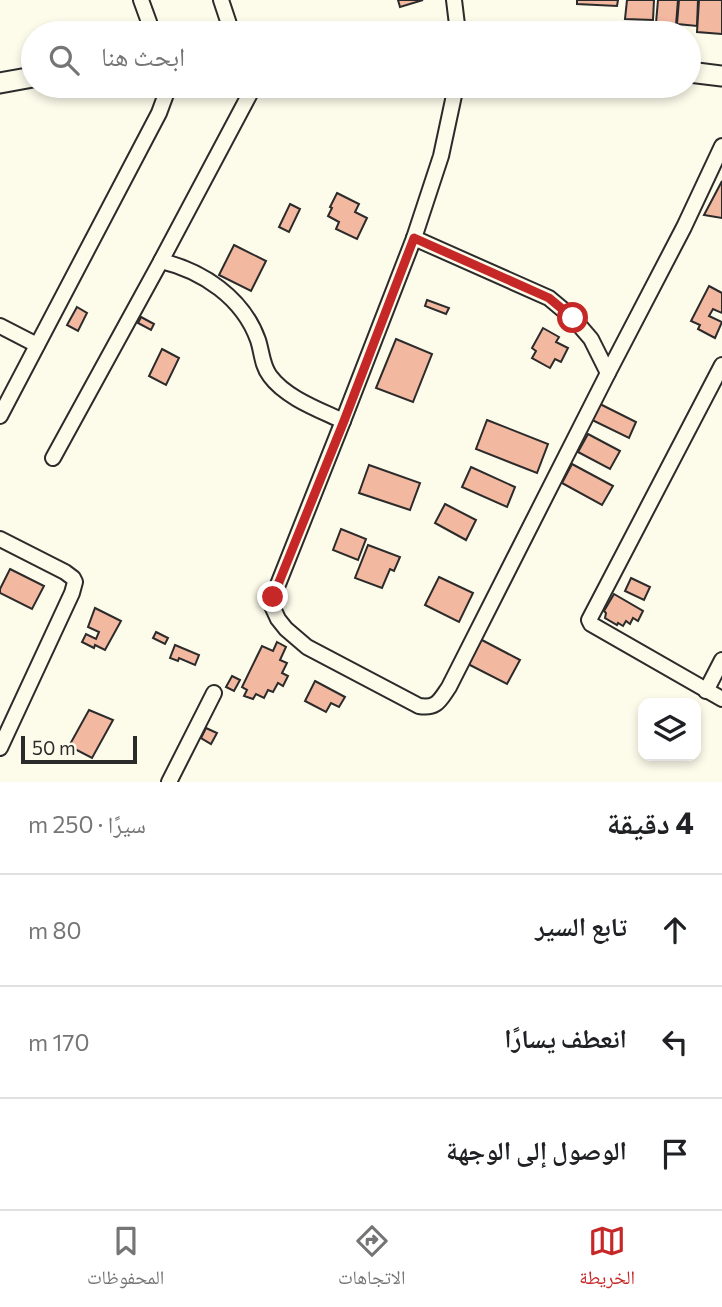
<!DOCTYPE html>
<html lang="ar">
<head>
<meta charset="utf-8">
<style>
	:root { --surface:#fff; --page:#f6f6f6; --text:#202124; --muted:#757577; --line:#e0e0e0; --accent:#c62828 }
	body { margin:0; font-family:Commissioner,"Noto Naskh Arabic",sans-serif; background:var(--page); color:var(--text); direction:rtl }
	.controls { position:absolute; right:21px; bottom:21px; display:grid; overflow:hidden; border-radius:14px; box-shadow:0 4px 10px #0003 }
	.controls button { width:63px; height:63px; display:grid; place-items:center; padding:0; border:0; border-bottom:2px solid var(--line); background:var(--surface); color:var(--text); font:35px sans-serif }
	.scale { position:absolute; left:21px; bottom:18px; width:116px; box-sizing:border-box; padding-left:7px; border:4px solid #2b2b2b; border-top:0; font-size:19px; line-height:24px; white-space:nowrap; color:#2b2b2b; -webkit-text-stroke:5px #fdfbea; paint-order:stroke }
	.stop { position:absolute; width:21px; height:21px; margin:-16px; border:5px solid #c62828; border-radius:50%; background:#fff }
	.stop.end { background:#c62828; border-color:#fff; box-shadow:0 2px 7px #0008 }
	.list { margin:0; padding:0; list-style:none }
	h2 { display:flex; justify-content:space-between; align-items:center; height:91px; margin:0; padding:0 28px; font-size:30px }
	h2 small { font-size:23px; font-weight:400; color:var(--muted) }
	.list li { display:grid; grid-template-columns:46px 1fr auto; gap:21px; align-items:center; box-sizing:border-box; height:112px; padding:0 28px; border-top:2px solid var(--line) }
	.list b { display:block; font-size:26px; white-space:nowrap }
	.list em { font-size:23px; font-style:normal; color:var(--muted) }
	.icon { flex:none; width:38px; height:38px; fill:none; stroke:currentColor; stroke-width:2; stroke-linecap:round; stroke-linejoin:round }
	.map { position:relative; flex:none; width:722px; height:782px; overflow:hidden; direction:ltr }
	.search { position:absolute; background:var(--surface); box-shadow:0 4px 10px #0003; left:21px; right:21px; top:21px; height:77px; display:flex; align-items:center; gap:18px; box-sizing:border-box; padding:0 24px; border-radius:38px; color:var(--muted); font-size:26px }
	.sheet { height:427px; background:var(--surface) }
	nav { display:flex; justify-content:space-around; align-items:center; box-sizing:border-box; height:98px; border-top:2px solid var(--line); background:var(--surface); font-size:19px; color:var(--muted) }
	nav a { display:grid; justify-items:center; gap:4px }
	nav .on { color:var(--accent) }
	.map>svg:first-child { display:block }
	.building { fill:#f2b8a0; stroke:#2b2b2b; stroke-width:2 }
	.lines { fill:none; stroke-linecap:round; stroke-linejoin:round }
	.street-casing { stroke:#2b2b2b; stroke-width:18 }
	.secondary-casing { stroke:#2b2b2b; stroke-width:23 }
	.street { stroke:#fdfbea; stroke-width:14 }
	.secondary { stroke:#fdfbea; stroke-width:19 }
	.route { stroke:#c62828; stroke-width:9 }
</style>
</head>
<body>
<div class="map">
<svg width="722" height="782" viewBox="0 0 722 782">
	<rect width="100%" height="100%" fill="#fdfbea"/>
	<g class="building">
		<polygon points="398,0 423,0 400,7"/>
		<polygon points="577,0 618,0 617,6 577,4"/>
		<polygon points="627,0 654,0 653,20 625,19"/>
		<polygon points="658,0 678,0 676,25 656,23"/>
		<polygon points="679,0 698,0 697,26 677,24"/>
		<polygon points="699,0 722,0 722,34 697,32"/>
		<polygon points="722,181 722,218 704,215"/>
		<polygon points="337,193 359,204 355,212 367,218 357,239 336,229 339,222 328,216 332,208 330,207"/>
		<polygon points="290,204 300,209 289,232 279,227"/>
		<polygon points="234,245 266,261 251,291 219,275"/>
		<polygon points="709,286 722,293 722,313 713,309 709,316 722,322 715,338 698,329 700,325 691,321"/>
		<polygon points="427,300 449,308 446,314 425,306"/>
		<polygon points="77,307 87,313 78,331 67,325"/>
		<polygon points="141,317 154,324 151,330 138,323"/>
		<polygon points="543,328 559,337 556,342 568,348 561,362 555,359 550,368 532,358 536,351 532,348"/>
		<polygon points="396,339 432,354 413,402 376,388"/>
		<polygon points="162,349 179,358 166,385 149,376"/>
		<polygon points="596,402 636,422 629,438 588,418"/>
		<polygon points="487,420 548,444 537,473 476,449"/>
		<polygon points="588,434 620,451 610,469 578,452"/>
		<polygon points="572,464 613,486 602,505 562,483"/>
		<polygon points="369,465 420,483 410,510 359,493"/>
		<polygon points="471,467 515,487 507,507 462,487"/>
		<polygon points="445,504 476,520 466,540 435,523"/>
		<polygon points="341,529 366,539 358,560 333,550"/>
		<polygon points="368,545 400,557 394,571 390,569 382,588 355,578"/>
		<polygon points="10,569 44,586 32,609 0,593 0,589"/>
		<polygon points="439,577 473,593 459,622 425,605"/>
		<polygon points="631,578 650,587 644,600 625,591"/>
		<polygon points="614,594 643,611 638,621 633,618 630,624 626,621 623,626 618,623 617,625 605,618 606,613 604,611"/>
		<polygon points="95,608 121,621 105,650 95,645 94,648 82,642 86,634 96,639 99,632 88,627"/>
		<polygon points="156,632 168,638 165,644 153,638"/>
		<polygon points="480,639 520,660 507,684 466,663"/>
		<polygon points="277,642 286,647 280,660 287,663 282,673 288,676 283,686 278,683 273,692 268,690 264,698 256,694 253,699 244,696 247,690 242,687 262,646 273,651"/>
		<polygon points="175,645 199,655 195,665 179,658 178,661 170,658"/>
		<polygon points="232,676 240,680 234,691 226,687"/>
		<polygon points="315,681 345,697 339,707 331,703 326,712 305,701"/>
		<polygon points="89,710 113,720 92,758 69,746"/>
		<polygon points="206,728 217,733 211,744 201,738"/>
	</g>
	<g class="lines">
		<defs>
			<g id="street">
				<polyline points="141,0 153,33"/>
				<polyline points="221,0 232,33"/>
				<polyline points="454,0 458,33"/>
				<path d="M456,86L441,156L414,238L343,421L273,597L272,606L278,619L286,629L307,647L419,706C437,709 440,700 449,687L608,373L684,227L722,146"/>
				<polyline points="414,238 549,298 573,318 591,339 608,373"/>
				<path d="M161,261C203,271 243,298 258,340C262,352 262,366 270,376C286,398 320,410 343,421"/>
				<polyline points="0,326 37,345"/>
				<polyline points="722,365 589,620 591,624 722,699"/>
				<polyline points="0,416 159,113 169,86"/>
				<polyline points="53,458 161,261 254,86"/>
				<polyline points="0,539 65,572 73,578 75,582 72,593 0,748"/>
				<polyline points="706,691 722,660"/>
				<polyline points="169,782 214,693"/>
			</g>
			<g id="secondary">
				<polyline points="689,72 722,76"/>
				<polyline points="0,83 33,77"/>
			</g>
		</defs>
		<use href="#street" class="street-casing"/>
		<use href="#secondary" class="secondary-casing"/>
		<use href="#street" class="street"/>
		<use href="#secondary" class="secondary"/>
	</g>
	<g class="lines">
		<polyline class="route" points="273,597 344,421 414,238 549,298 573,318"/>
	</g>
</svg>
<div class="controls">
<button><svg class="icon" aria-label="layers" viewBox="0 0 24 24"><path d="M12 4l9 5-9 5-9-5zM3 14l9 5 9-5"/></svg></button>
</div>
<div class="scale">50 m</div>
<div class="stop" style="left:573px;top:318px"></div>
<div class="stop end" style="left:273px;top:597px"></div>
<div class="search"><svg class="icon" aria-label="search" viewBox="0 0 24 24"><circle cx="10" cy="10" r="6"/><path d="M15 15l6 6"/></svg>ابحث هنا</div>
</div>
<section class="sheet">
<h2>4 دقيقة<small>سيرًا · 250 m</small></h2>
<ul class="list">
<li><svg class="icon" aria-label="ahead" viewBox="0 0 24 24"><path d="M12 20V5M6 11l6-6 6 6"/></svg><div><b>تابع السير</b></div><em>80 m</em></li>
<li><svg class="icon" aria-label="left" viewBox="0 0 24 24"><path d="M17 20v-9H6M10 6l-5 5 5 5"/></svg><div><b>انعطف يسارًا</b></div><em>170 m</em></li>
<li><svg class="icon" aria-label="arrive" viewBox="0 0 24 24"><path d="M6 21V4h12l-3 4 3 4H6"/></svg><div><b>الوصول إلى الوجهة</b></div></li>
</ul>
</section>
<nav>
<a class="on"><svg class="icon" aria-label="map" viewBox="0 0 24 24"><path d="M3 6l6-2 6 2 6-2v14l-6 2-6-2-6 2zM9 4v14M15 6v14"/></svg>الخريطة</a>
<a><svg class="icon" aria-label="directions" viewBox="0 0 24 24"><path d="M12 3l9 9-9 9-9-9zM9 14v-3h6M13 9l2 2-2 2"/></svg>الاتجاهات</a>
<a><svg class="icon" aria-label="saved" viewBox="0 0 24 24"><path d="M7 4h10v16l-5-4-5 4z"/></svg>المحفوظات</a>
</nav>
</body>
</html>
